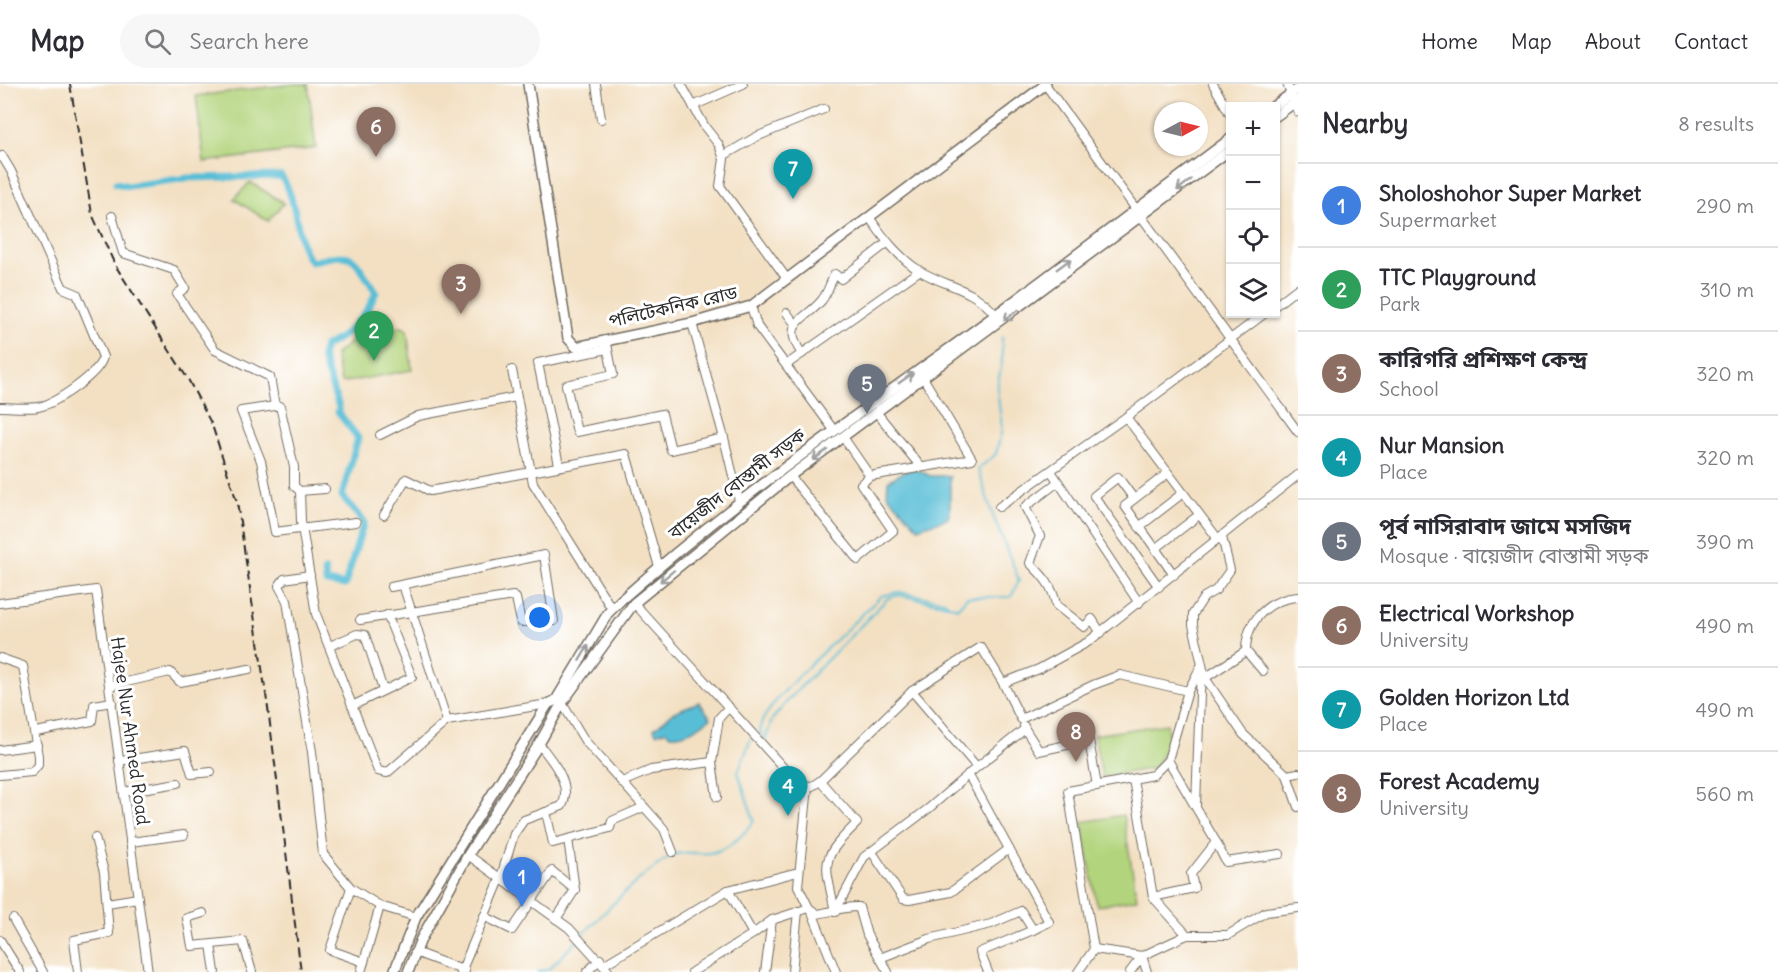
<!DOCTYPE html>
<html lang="en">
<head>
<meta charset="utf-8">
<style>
	:root { --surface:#fff; --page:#f7f7f7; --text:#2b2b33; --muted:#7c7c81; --line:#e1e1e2; --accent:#111827 }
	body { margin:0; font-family:Delius,"Noto Sans Bengali",sans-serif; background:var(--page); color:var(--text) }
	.controls { position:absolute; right:18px; top:18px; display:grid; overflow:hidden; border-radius:0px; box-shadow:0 2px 4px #0004 }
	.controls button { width:54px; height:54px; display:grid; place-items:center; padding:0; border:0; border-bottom:2px solid var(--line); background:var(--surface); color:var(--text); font:30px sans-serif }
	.compass { position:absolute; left:1154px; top:18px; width:54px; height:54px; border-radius:50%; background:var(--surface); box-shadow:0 2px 4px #0004; rotate:83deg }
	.you { position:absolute; left:540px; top:534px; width:21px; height:21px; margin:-15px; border:4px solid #fff; border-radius:50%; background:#1a73e8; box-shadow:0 0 0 9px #1a73e833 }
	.badge { display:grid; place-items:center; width:39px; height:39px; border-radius:50%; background:var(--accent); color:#fff; font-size:20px; font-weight:700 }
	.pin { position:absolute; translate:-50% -50px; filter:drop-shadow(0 2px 3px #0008) }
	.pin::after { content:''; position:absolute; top:32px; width:21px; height:18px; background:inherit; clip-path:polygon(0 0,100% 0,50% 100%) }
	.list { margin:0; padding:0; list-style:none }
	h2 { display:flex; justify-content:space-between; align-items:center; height:78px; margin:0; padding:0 24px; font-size:26px }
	h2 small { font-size:20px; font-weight:400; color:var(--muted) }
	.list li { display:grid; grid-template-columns:39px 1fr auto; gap:18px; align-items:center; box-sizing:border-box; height:84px; padding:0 24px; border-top:2px solid var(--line) }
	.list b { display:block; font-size:22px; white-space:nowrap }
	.list p { margin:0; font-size:20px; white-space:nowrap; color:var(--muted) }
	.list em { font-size:20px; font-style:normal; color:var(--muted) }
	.icon { flex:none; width:33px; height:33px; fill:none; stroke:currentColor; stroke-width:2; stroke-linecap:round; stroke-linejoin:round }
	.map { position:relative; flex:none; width:1298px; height:888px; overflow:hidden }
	header { display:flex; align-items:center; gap:36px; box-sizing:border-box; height:84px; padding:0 30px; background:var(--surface); border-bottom:2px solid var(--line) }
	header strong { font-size:28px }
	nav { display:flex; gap:33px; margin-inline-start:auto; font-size:21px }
	.search { width:420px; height:54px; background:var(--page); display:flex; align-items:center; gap:15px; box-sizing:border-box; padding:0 21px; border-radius:33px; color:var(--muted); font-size:22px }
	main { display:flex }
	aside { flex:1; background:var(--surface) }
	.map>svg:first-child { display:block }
	.green { fill:#b2d47c; stroke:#6e8054; stroke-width:1.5 }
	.water { fill:#58bed6; stroke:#427480; stroke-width:1.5 }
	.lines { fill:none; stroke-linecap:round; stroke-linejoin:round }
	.stream { stroke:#58bed6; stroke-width:2 }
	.canal { stroke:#58bed6; stroke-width:7 }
	.minor-casing { stroke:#716a60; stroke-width:10 }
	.major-casing { stroke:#716a60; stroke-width:12 }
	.minor { stroke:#fff; stroke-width:8 }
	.major { stroke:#fff; stroke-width:9 }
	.rail { stroke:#2b2b2b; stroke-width:2; stroke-dasharray:9 4.5; stroke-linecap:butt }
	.oneway { stroke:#a0a0a0 }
	.labels { text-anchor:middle; stroke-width:6; stroke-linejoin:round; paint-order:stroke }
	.street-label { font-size:18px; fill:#2b2b2b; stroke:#fff }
</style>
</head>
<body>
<header>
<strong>Map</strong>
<div class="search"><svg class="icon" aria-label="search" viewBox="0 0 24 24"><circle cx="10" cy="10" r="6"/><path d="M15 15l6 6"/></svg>Search here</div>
<nav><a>Home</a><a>Map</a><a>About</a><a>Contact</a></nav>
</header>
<main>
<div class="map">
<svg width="1298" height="888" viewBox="0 0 1298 888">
	<rect width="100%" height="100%" fill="#fff"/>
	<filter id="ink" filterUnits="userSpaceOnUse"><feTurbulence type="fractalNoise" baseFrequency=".0167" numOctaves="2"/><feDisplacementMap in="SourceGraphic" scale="12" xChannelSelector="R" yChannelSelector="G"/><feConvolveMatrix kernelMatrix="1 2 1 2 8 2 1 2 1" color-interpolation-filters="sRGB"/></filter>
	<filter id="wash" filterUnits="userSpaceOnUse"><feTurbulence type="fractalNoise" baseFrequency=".008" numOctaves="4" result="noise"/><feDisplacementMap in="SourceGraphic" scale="24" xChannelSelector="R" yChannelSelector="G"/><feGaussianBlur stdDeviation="1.35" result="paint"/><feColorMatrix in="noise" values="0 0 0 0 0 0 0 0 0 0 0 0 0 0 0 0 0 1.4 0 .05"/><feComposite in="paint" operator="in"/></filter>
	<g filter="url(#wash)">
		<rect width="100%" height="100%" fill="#f3e0c3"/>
		<g class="green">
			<polygon points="294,0 308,0 316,64 204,78 196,12"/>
			<polygon points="250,98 284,119 268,137 234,115"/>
			<polygon points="402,243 407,246 412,286 341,299 335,271 361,250"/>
			<polygon points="1167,640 1169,660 1154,684 1102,693 1094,651"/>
			<polygon points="1123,731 1137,815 1097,822 1082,738"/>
		</g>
		<g class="water">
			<polygon points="917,385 930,392 950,392 950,429 947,435 918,444 887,410 888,397 905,387"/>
			<path d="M699,618L711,634C699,643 685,653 670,651L666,647L656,649L654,645L674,628Z"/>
		</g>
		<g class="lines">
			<g class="stream">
				<path d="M899,508L944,517L949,521L899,511L888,514L789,615L772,636L765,656C761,652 759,646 761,640C770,613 857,537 881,512Z"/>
				<polyline points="950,521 957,524 967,513 1011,513 1019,496 992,429 978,385 996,370 1002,345 997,304 1002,278 1002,253"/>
				<path d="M581,852C610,824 635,794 670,773C682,765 697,771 710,769C728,766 744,751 754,737L738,688L751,655"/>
				<polyline points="538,888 549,885 577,857"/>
			</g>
			<path class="canal" d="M116,99L128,102L188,94L281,92C300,119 295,162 312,178C358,164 352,174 376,208C368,230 347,253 325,262L322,273L339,323L338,328L358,354L342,412L364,438L345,501L326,498L325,487"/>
		</g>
	</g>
	<g filter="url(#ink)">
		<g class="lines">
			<defs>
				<g id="minor">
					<polyline points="596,0 601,35"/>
					<polyline points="681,0 705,43 719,61 724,75 720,102 787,195"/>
					<polyline points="1045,0 1298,348"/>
					<polyline points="1213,0 1230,30"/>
					<polyline points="1287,0 1298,28"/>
					<polyline points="693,22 743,0"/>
					<polyline points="723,72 756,53 824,25"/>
					<path d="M0,73L2,72L11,87L63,204L77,210L103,273C99,290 55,320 38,323C26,325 12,323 0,323"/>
					<polyline points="112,132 123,169 174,186 185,204 177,210 215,266 270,293 275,322 280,322 294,383 294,402 300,407"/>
					<path d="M869,133C883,153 899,174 920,187C947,203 973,204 995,230"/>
					<polyline points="1276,221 1298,204"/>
					<polyline points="751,222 757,242 833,345"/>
					<polyline points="787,229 796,241"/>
					<polyline points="692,239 724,354"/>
					<polyline points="606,256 613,290 566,301 577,348 662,330 671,366 724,354 739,417"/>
					<path d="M802,270C780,238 805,237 822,216C828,208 830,199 835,190L841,195L887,159"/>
					<polyline points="786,281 919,187"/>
					<polyline points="512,286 533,399 612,525"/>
					<polyline points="275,322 241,327 261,377 275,448 356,438"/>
					<polyline points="877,329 921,383"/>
					<polyline points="1126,333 1218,455"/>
					<polyline points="380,351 418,332 516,313"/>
					<polyline points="559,381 538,279 608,265"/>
					<polyline points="1051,387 1139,519"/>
					<polyline points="1168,389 1125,422 1174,491"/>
					<polyline points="790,392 858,476 893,447 861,400 870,392 843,353"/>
					<polyline points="870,392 972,375 924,295"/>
					<path d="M1058,398L1025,423L1040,452L1030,479C1043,492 1053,502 1056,521L1084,543L1092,535L1101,549"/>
					<polyline points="325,405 300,407 301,437 316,530 378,687 387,689 447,637 548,620"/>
					<polyline points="1134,415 1118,393 1094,412 1159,503"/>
					<polyline points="999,423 1126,333 1264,230"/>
					<polyline points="384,431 406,395 430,407 626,370 659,483"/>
					<polyline points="1139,443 1183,409"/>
					<polyline points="1222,453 1230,486 1216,506 1204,513 1193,530 1193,541 1205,594 1243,650 1287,691 1298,689"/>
					<polyline points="1155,465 1199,431"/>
					<polyline points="310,491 284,495 279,502 287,517 312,668 323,770 351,804 380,822 361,888"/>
					<polyline points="403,501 447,637"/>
					<polyline points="0,519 96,506 148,888"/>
					<polyline points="634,519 799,701 812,702 820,697 912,607 977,683 928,725 864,773 835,828"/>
					<polyline points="360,536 513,512 516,514 521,538 554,537 544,471 391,503"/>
					<polyline points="330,562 357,550 365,551 383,606"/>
					<polyline points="0,574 23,582 38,672 38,681 32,688 0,691"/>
					<path d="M1263,587L1246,567C1246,537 1268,515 1298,513"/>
					<polyline points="1205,594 1246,567"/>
					<polyline points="1003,599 1039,585 1088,558 1298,391"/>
					<polyline points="109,602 170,588 180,598 249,585"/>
					<polyline points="912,607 981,563 1003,599 1021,635 1093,601 1120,591 1188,607"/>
					<polyline points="562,619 585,657 664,745 673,768"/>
					<polyline points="352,622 412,593 387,531"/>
					<polyline points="1025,645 1039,667 1089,656 1097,702"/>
					<polyline points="36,648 92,637 94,621 112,618"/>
					<path d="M539,660C552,676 573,701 562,722L546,728L553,759L568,755L575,806L556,835"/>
					<polyline points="0,666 37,661"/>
					<polyline points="1168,676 1216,758"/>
					<polyline points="119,677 185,667 192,690 211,688"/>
					<polyline points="712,678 717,713"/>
					<polyline points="977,683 1025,645 1024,642"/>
					<polyline points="1287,691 1298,723"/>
					<polyline points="1133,695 1153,813 1194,804 1191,790 1216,758 1226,778 1280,770"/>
					<path d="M820,697L857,739C818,778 825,776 835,828"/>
					<polyline points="622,698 651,686 712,678 719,634 729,623"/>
					<path d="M808,702L798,802L809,824L817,830C831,828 845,822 859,823L867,851L880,874L929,855L991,840L1021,827L1033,846L1049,838L968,690"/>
					<polyline points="124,708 178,699"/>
					<polyline points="568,755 610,744 612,737 644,723"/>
					<polyline points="130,758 184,751"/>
					<polyline points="872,768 903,815 909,816 951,808 1009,765"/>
					<polyline points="468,771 569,844 609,888"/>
					<polyline points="351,804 330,866 364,878"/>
					<polyline points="1153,813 1187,851"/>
					<polyline points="107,819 138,814"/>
					<polyline points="380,822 416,833"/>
					<polyline points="812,828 836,888"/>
					<polyline points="203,829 187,834 192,862 243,857 252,888"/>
					<polyline points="484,832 512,846 552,787 575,806"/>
					<polyline points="13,835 43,888"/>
					<polyline points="753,850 772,836"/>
					<polyline points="0,856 20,888"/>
					<polyline points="211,861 215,888"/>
					<polyline points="1094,865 1142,872 1187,851 1228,851 1266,828 1298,824"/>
					<polyline points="415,868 465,887"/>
					<polyline points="880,874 888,888"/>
					<polyline points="605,880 728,806"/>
					<polyline points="78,888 74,856 109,849 104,788 95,754"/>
					<polyline points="461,888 501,793 514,750 524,736 546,728"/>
					<polyline points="587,888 600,875"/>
					<polyline points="692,888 753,850 728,806 794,789"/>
					<polyline points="765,888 772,836 809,824"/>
					<polyline points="792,888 798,827"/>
					<polyline points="988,888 980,868 1033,846"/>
					<polyline points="1078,888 1094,865 1068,707 1153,691 1168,676 1188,607 1201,582 1196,722"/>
					<polyline points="1130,888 1142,872 1147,888"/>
				</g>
				<g id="major">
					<polyline points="528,0 568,254 576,263 692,239 751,222 1046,0"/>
					<polyline points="1274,22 1298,5"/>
					<polyline points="1276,32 1298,16"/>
					<path d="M394,888L416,833L548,620L556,616L608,529L621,516C725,424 833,347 946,267C1042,198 1136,125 1230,55"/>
					<polyline points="408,888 421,855 468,771 539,660 562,619 634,519 790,392 1230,66"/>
				</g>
			</defs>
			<use href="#minor" class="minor-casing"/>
			<use href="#major" class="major-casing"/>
			<use href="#minor" class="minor"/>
			<use href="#major" class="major"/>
			<polyline class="rail" points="70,0 92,130 115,181 189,297 212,341 237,418 268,624 301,888"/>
		</g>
		<defs><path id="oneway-shaft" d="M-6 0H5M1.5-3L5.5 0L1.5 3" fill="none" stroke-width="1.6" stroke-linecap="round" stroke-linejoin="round" transform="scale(1.5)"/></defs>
		<g class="oneway">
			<use href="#oneway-shaft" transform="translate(1184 101) rotate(143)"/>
			<use href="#oneway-shaft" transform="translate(1064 180) rotate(-36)"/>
			<use href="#oneway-shaft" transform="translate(1011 231) rotate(144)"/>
			<use href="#oneway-shaft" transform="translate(906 294) rotate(-35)"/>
			<use href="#oneway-shaft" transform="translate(820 371) rotate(144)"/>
			<use href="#oneway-shaft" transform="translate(667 492) rotate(141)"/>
			<use href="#oneway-shaft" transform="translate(584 569) rotate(-59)"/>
		</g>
	</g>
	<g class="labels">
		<g class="street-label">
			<text transform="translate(673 223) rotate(-13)" y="6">পলিটেকনিক রোড</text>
			<text transform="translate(737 400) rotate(-38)" y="6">বায়েজীদ বোস্তামী সড়ক</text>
			<text transform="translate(130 647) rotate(82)" y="6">Hajee Nur Ahmed Road</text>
		</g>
	</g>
</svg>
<div class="controls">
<button>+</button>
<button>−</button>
<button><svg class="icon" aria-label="locate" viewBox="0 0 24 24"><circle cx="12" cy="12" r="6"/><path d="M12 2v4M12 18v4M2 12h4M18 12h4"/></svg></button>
<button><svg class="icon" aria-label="layers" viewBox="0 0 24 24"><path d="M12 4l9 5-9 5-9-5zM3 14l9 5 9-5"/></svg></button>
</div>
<svg class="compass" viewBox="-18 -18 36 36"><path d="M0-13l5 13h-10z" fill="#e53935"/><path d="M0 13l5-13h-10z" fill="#7c7c81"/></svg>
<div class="you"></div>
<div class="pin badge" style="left:522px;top:823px;background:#3f7fe0">1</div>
<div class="pin badge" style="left:374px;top:277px;background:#2e9e5b">2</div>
<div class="pin badge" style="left:461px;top:230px;background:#8d6e63">3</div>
<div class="pin badge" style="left:788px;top:732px;background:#0f9aa8">4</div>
<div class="pin badge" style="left:867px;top:330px;background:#6b7280">5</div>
<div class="pin badge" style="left:376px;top:73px;background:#8d6e63">6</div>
<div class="pin badge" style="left:793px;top:115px;background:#0f9aa8">7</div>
<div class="pin badge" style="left:1076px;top:678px;background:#8d6e63">8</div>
</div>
<aside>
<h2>Nearby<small>8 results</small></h2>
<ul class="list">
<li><span class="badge" style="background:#3f7fe0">1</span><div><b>Sholoshohor Super Market</b><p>Supermarket</p></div><em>290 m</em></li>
<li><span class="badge" style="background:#2e9e5b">2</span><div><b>TTC Playground</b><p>Park</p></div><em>310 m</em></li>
<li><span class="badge" style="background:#8d6e63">3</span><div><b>কারিগরি প্রশিক্ষণ কেন্দ্র</b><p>School</p></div><em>320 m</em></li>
<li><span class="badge" style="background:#0f9aa8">4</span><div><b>Nur Mansion</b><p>Place</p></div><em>320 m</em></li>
<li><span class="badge" style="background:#6b7280">5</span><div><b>পূর্ব নাসিরাবাদ জামে মসজিদ</b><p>Mosque · বায়েজীদ বোস্তামী সড়ক</p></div><em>390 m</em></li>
<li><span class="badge" style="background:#8d6e63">6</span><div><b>Electrical Workshop</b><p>University</p></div><em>490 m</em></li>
<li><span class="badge" style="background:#0f9aa8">7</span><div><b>Golden Horizon Ltd</b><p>Place</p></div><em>490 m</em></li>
<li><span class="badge" style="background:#8d6e63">8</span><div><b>Forest Academy</b><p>University</p></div><em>560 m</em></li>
</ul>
</aside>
</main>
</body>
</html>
